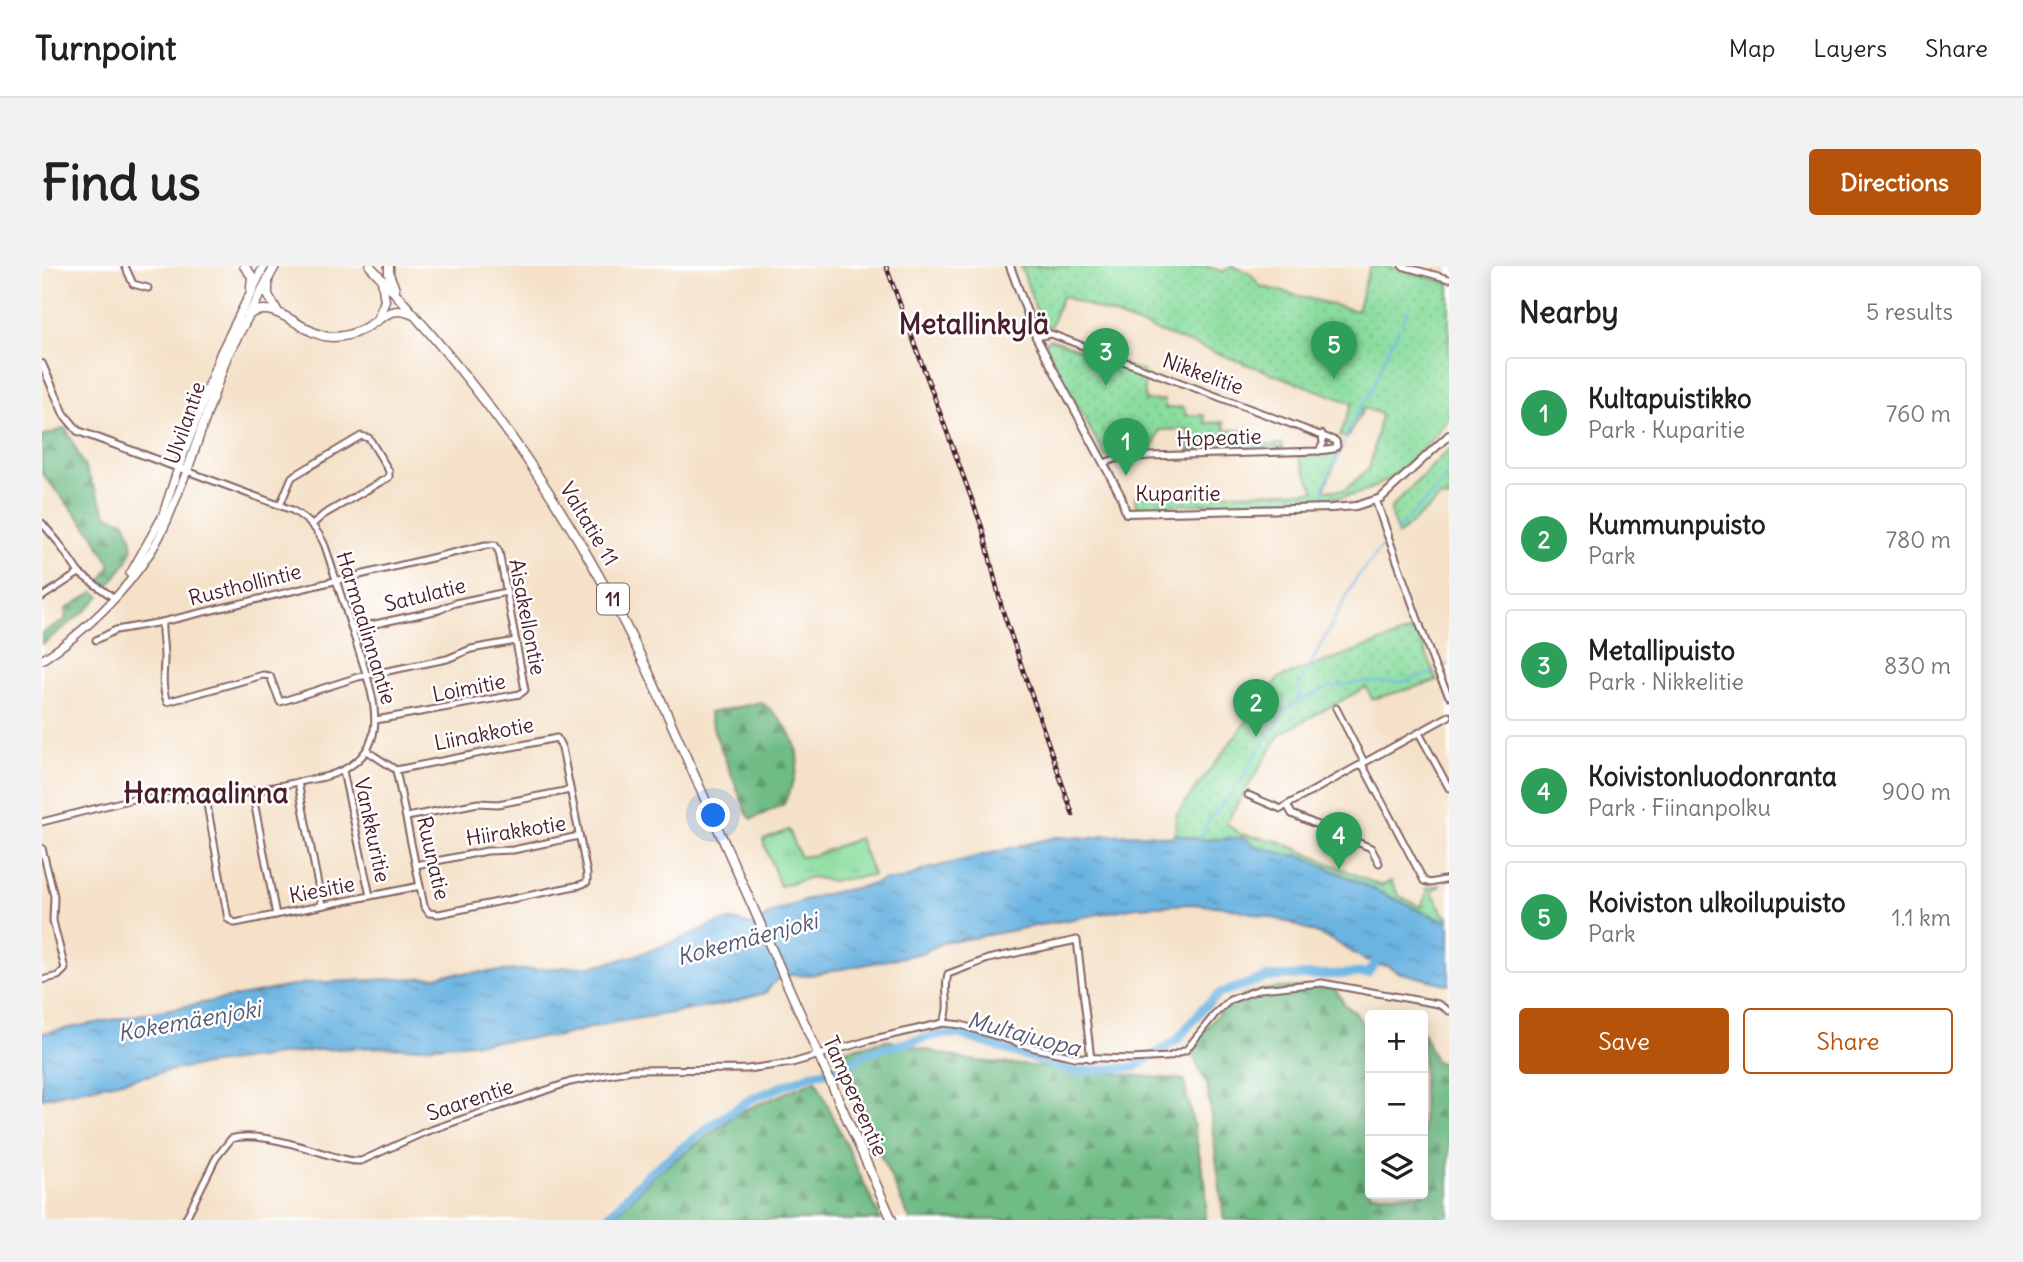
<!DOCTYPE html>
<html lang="en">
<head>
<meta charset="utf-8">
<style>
	:root { --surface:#fff; --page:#f2f2f2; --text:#202124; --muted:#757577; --line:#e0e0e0; --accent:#b45309 }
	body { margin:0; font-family:Delius,sans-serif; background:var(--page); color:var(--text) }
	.controls { position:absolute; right:21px; bottom:21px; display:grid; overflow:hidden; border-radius:7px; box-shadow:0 4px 18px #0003 }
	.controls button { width:63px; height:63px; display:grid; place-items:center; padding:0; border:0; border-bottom:2px solid var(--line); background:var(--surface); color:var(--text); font:35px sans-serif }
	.you { position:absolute; left:672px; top:550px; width:24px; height:24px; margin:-18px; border:5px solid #fff; border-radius:50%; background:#1a73e8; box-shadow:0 0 0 10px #1a73e833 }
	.badge { display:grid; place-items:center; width:46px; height:46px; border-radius:50%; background:var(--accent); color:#fff; font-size:23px; font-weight:700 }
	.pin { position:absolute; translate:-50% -58px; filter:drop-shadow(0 2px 4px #0008) }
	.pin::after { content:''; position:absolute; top:37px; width:24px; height:21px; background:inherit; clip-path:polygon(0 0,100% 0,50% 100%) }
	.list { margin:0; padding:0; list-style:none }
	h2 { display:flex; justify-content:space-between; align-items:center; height:91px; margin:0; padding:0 28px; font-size:30px }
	h2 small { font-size:23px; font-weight:400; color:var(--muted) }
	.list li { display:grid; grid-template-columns:46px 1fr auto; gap:21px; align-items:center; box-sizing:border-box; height:112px; margin:0 14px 14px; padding:0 14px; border:2px solid var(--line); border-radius:7px }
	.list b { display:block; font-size:26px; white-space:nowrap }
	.list p { margin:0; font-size:23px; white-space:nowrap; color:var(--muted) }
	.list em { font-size:23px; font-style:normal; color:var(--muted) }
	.actions { display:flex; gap:14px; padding:21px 28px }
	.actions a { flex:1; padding:16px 0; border:2px solid var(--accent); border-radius:7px; text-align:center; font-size:24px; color:var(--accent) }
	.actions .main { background:var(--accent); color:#fff }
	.icon { flex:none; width:38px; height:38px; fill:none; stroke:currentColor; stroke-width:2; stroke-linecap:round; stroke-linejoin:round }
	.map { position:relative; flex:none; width:1407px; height:954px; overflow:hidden; border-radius:7px }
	header { display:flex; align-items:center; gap:42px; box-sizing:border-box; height:98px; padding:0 35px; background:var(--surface); border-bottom:2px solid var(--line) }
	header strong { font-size:33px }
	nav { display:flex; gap:38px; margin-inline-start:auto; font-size:24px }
	.intro { display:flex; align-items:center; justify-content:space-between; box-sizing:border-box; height:168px; padding:0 42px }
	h1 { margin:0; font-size:49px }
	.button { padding:18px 32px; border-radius:7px; background:var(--accent); color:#fff; font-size:24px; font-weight:700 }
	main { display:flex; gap:42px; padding:0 42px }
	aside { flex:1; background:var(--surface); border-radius:7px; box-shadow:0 4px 18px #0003 }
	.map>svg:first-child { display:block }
	.grass { fill:url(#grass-tufts); stroke:#6a7e64; stroke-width:2 }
	.forest { fill:url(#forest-firs); stroke:#5c6e58; stroke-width:2 }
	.park { fill:url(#park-dots); stroke:#6a7e64; stroke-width:2 }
	.water { fill:url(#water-ripples); stroke:#5a6a86; stroke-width:2 }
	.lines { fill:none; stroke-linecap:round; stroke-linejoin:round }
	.stream { stroke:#6ab4e2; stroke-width:2 }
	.river { stroke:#6ab4e2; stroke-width:9 }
	.minor-casing { stroke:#866362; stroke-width:9 }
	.tertiary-casing { stroke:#866362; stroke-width:10 }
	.secondary-casing { stroke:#866362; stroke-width:10 }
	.primary-casing { stroke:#866362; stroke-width:11 }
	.trunk-casing { stroke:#866362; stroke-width:11 }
	.minor { stroke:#fff; stroke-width:5 }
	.tertiary { stroke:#fff; stroke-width:6 }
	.secondary { stroke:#fff; stroke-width:7 }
	.primary { stroke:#fff; stroke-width:8 }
	.trunk { stroke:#fff; stroke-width:8 }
	.rail-casing { stroke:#4a1f2b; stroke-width:4.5 }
	.rail { stroke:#fff; stroke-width:2; stroke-dasharray:5; stroke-linecap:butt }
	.labels { text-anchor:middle; stroke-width:5; stroke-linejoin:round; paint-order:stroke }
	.shield { fill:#fff; stroke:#80626b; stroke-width:2 }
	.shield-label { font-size:19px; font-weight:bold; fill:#4a1f2b }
	.street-label { font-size:21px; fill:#4a1f2b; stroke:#fff }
	.water-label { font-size:23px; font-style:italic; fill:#575b74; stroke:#fff }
	.district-label { font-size:28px; font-weight:bold; fill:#4a1f2b; stroke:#fff }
</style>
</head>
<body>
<header>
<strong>Turnpoint</strong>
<nav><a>Map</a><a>Layers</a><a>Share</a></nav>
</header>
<div class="intro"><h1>Find us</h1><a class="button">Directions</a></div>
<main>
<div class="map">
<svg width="1407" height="954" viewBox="0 0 1407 954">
	<defs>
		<pattern id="grass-tufts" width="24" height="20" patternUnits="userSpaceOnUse" patternTransform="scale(1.75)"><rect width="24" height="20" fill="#8add9e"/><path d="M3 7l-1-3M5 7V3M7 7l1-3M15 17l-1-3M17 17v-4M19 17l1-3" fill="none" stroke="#79bd88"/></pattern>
		<pattern id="forest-firs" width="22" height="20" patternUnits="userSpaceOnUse" patternTransform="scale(1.75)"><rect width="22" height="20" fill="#6fbc85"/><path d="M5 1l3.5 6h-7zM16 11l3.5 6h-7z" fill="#5d986d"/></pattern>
		<pattern id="park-dots" width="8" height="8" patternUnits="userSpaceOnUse" patternTransform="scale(1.75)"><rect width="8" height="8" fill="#8add9e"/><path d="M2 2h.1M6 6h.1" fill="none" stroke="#79bd88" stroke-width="1.8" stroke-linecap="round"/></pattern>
		<pattern id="water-ripples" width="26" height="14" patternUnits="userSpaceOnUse" patternTransform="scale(1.75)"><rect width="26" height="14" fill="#6ab4e2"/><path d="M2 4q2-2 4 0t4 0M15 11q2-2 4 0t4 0" fill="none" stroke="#5992b7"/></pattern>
	</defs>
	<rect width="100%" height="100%" fill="#fff"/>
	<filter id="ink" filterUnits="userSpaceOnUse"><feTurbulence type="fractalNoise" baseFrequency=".0143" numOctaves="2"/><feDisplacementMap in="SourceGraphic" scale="14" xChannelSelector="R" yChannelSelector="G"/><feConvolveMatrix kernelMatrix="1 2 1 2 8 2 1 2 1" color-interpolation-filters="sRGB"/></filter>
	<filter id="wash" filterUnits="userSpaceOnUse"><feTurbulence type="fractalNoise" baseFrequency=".00686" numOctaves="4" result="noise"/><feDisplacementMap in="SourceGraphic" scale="28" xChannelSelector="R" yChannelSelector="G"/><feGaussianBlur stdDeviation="1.57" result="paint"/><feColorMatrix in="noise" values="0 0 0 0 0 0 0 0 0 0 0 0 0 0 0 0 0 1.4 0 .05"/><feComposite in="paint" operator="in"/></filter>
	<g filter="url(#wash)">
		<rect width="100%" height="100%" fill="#f4e1c8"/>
		<polygon class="grass" points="747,564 758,591 773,589 817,572 831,609 789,615 770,611 738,620 721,574"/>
		<g class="forest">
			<path d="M24,162L65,249L82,255C101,286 84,295 66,321L58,317L69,299L50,267L0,208V170Z"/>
			<polygon points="52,326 58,330 43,345 0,378 0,367 23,354 24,343"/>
			<path d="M719,436C739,451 759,475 755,501C753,514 746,527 742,538L710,553L705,548L672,465L667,447Z"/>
			<path d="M1292,721L1303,739L1313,746L1328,770V928H1381V765L1393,795L1407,801V954H1182L1165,819L1148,784C1161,768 1173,747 1191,735C1218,717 1260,722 1292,721Z"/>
			<polygon points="845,774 926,794 1142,814 1164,921 1164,954 868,954 808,822 798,785"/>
			<polygon points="774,814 839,954 569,954 610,911 698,846"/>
		</g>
		<g class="park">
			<path d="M979,0H1164L1181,6L1190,0L1208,7L1218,20L1315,45L1328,0H1343L1407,17V151C1382,186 1346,224 1301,231L1094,241L1093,230L1273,225L1256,190L1297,188L1282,224H1303L1328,201L1339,148L1322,142L1305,172L1298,170L1310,137L1020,30L1008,62L997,53Z"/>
			<polygon points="1008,73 1102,106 1103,135 1122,134 1123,142 1142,141 1143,149 1162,149 1163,157 1182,156 1183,164 1202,164 1202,171 1221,171 1222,179 1241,178 1241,182 1147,185 1146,163 1118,164 1109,186 1064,192 1004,82 1003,77"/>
			<polygon points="1407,183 1407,233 1399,231 1356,269 1349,249 1349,242"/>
			<polygon points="1375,363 1395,415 1330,433 1324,421 1238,468 1184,557 1198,568 1236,575 1339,620 1349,615 1357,630 1379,641 1386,625 1384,622 1399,619 1390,625 1402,649 1407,650 1407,654 1394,652 1255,589 1251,591 1209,578 1200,572 1161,574 1133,568 1134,549 1237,412"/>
		</g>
		<path class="water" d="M1106,568L1129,571L1133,568L1161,574L1200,572L1206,574L1209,578L1249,590L1255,589L1262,591L1394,652L1407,654V719L1356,706L1346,700L1332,699L1330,695L1323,694L1290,674L1247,656L1185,641L1149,638L1094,641L914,675C902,672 892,683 879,687C840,696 800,703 761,710L752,708L734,714L723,727L683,738L563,758L518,770L367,782L333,781L275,784L141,802L0,832V767L266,717L394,711L406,708L549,700C592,693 636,675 676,657C681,655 685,657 691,654L708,659L718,655L729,647L779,629L832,618L841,614H859L885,603L1014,571L1054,572L1062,569Z"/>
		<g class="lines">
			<g class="stream">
				<polyline points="1360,57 1367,43"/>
				<polyline points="1345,86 1357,63"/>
				<polyline points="1324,134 1331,122 1344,89"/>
				<polyline points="1304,174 1306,164 1321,138"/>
				<polyline points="1299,185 1301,177"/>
				<polyline points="1282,230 1282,220 1297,188"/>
				<polyline points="1354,265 1397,221 1407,205"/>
				<polyline points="1402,401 1407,398"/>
				<polyline points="1256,433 1258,419 1313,314 1343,277"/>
				<polyline points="1159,573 1166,555 1187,532 1241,447 1256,435 1287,421 1319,416 1359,416 1390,407"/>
			</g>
			<polyline class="river" points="563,954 606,908 667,861 707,834 768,809 807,800 814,793 828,786 894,769 916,768 1033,806 1093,801 1135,774 1161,742 1178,727 1227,711 1326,707 1337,691"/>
		</g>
	</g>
	<g filter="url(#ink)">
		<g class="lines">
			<defs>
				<g id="minor">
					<polyline points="83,0 91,18 106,22"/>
					<polyline points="1360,0 1407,13"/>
					<polyline points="994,71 1009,68 1294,175 1295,180 1292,183 1277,185"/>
					<polyline points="1062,197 1073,193 1107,190 1277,185 1281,178 1280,168"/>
					<polyline points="238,239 250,211 319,170 327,172 347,205 347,211 281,249 270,259"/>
					<polyline points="0,257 16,276 37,307 72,332"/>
					<polyline points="1346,270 1393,401 1407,430"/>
					<polyline points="0,331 37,307"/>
					<path d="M120,356C119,368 122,378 122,391C122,407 119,420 125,436L221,409L228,410L238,436L316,411L405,393L429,383L474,375"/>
					<polyline points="310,363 397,344 413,337 464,326"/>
					<polyline points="54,374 74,364 120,356 444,279 453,279 457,286 483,424 478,428 334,454"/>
					<polyline points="1294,442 1322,496"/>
					<polyline points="1377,467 1407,522"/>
					<polyline points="325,485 354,504 382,640 387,647 397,648 538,619 545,616 545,608 520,482 515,472 354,504"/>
					<polyline points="1320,498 1382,615 1388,617 1407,613"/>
					<polyline points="301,505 328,630"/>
					<polyline points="256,516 280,639"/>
					<polyline points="210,525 234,649"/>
					<polyline points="1206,529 1239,543 1245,539 1250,548 1329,582 1337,597"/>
					<polyline points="164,533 186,653 193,657 378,620"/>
					<polyline points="1245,539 1407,450"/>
					<polyline points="365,551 436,537 456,538 528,524"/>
					<path d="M0,556L91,533L176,532L282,511C359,490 330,427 313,373C303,342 293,310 283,280C276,263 265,253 250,244L145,205"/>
					<polyline points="0,582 12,630 11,655 23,703 16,710 0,714"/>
					<polyline points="374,599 445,585 471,584 537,570"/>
					<path d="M901,757C910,741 901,724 906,708L946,693L1035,674L1049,793"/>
					<path d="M143,954L174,892L189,873C214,865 262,881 287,889C298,892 308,896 319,895L383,866L528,816L590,804L705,803L750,797L828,774L901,757L919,759L993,782L1033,791L1089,793L1126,791L1144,784L1174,747L1188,734L1218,723L1280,717L1396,738L1407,745"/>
				</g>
				<g id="tertiary">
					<polyline points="968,0 994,71 1079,230 1084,247 1289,242 1314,240 1339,232 1407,169"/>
					<polyline points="0,98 22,148 36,165 140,203"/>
					<polyline points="1334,235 1346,270"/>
				</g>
				<g id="secondary">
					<polyline points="88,308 120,251 136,202"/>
					<path d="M0,394C43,366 83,327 110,284C125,260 134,232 145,205"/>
				</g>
				<g id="primary">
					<polyline points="136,202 179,87 222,0"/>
					<polyline points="145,205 185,90 233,0"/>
				</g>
				<g id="trunk">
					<polyline points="202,0 210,10 209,22"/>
					<path d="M328,0C446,126 532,249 606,405L850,954"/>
					<polyline points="347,0 347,8 353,23"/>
					<polyline points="226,12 226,29 236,46"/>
					<path d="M206,49C235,30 259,70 290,71C301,71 312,68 321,63C338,55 349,38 369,48"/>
					<polyline points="336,52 343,35 340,15"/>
				</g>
			</defs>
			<use href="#minor" class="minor-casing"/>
			<use href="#tertiary" class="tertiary-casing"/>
			<use href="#secondary" class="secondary-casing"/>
			<use href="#primary" class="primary-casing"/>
			<use href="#trunk" class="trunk-casing"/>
			<use href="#minor" class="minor"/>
			<use href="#tertiary" class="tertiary"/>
			<use href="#secondary" class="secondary"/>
			<use href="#primary" class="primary"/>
			<use href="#trunk" class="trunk"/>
			<defs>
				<polyline id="rail" points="844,0 941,264 960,343 1031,549"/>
			</defs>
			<use href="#rail" class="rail-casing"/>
			<use href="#rail" class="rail"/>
		</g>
	</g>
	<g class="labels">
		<rect class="shield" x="555" y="317.5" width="32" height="31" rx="5"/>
		<g class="shield-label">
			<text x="571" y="340">11</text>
		</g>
		<g class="street-label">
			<text transform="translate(1161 108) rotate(20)" y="7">Nikkelitie</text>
			<text transform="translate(143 157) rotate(-71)" y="7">Ulvilantie</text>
			<text transform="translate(1177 172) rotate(-2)" y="7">Hopeatie</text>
			<text x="1136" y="235">Kuparitie</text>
			<text transform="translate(547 258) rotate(59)" y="7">Valtatie 11</text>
			<text transform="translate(203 319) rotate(-14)" y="7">Rusthollintie</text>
			<text transform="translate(383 329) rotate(-14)" y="7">Satulatie</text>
			<text transform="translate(485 351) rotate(79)" y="7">Aisakellontie</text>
			<text transform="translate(324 362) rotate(73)" y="7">Harmaalinnantie</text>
			<text transform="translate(427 422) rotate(-11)" y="7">Loimitie</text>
			<text transform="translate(442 468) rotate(-11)" y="7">Liinakkotie</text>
			<text transform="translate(330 564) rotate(78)" y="7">Vankkuritie</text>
			<text transform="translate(474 565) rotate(-9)" y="7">Hiirakkotie</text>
			<text transform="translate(391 592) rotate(77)" y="7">Ruunatie</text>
			<text transform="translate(280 624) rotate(-11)" y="7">Kiesitie</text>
			<text transform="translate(813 830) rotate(66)" y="7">Tampereentie</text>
			<text transform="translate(428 834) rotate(-19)" y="7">Saarentie</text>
		</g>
		<g class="water-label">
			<text transform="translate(705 673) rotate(-15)" y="8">Kokemäenjoki</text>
			<text transform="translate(147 755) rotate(-10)" y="8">Kokemäenjoki</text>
			<text transform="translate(982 768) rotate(15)" y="8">Multajuopa</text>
		</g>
		<g class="district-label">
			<text x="932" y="68">Metallinkylä</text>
			<text x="164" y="537">Harmaalinna</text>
		</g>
	</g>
</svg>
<div class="controls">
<button>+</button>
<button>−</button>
<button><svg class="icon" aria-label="layers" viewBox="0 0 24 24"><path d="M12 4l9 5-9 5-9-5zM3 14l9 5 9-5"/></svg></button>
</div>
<div class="you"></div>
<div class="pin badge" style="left:1084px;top:210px;background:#2e9e5b">1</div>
<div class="pin badge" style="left:1214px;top:471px;background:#2e9e5b">2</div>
<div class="pin badge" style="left:1064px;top:120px;background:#2e9e5b">3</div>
<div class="pin badge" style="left:1297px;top:604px;background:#2e9e5b">4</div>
<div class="pin badge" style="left:1292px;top:113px;background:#2e9e5b">5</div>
</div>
<aside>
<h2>Nearby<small>5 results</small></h2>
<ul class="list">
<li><span class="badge" style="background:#2e9e5b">1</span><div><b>Kultapuistikko</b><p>Park · Kuparitie</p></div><em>760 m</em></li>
<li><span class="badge" style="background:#2e9e5b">2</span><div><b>Kummunpuisto</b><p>Park</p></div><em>780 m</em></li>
<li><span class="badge" style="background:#2e9e5b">3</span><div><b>Metallipuisto</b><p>Park · Nikkelitie</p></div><em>830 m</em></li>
<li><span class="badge" style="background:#2e9e5b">4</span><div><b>Koivistonluodonranta</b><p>Park · Fiinanpolku</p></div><em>900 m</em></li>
<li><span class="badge" style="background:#2e9e5b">5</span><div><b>Koiviston ulkoilupuisto</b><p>Park</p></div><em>1.1 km</em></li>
</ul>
<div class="actions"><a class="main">Save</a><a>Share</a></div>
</aside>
</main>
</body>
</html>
